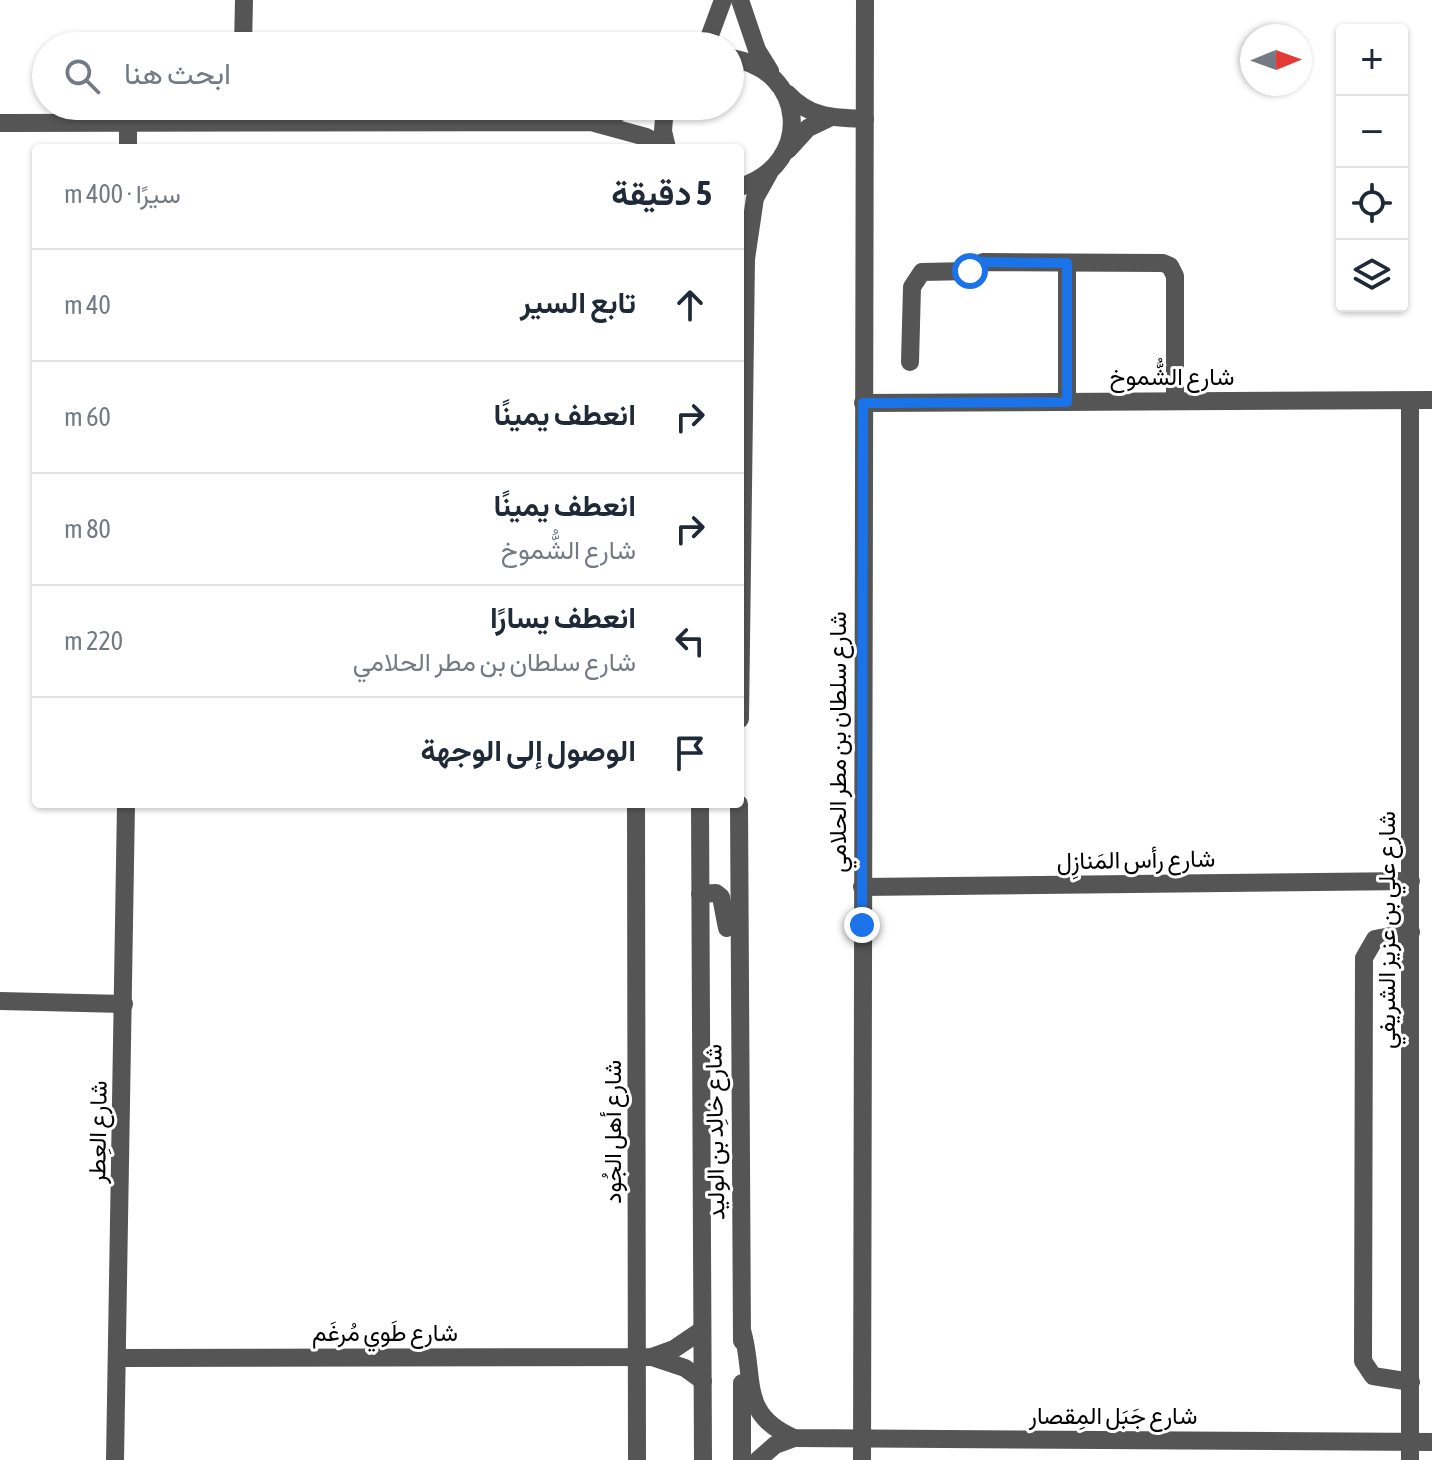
<!DOCTYPE html>
<html lang="ar">
<head>
<meta charset="utf-8">
<style>
	:root { --surface:#fff; --page:#f6f6f7; --text:#1f2937; --muted:#747a83; --line:#e0e1e3 }
	body { margin:0; font-family:"Asap Condensed",Vazirmatn,sans-serif; background:var(--page); color:var(--text); direction:rtl }
	.controls { position:absolute; right:24px; top:24px; display:grid; overflow:hidden; border-radius:8px; box-shadow:0 2px 6px #0004 }
	.controls button { width:72px; height:72px; display:grid; place-items:center; padding:0; border:0; border-bottom:2px solid var(--line); background:var(--surface); color:var(--text); font:40px sans-serif }
	.compass { position:absolute; left:1240px; top:24px; width:72px; height:72px; border-radius:50%; background:var(--surface); box-shadow:0 2px 6px #0004; rotate:89deg }
	.stop { position:absolute; width:24px; height:24px; margin:-18px; border:6px solid #1a73e8; border-radius:50%; background:#fff }
	.stop.end { background:#1a73e8; border-color:#fff; box-shadow:0 2px 8px #0008 }
	.list { margin:0; padding:0; list-style:none }
	h2 { display:flex; justify-content:space-between; align-items:center; height:104px; margin:0; padding:0 32px; font-size:34px }
	h2 small { font-size:26px; font-weight:400; color:var(--muted) }
	.list li { display:grid; grid-template-columns:52px 1fr auto; gap:24px; align-items:center; box-sizing:border-box; height:112px; padding:0 32px; border-top:2px solid var(--line) }
	.list b { display:block; font-size:30px; white-space:nowrap }
	.list p { margin:0; font-size:26px; white-space:nowrap; color:var(--muted) }
	.list em { font-size:26px; font-style:normal; color:var(--muted) }
	.icon { flex:none; width:44px; height:44px; fill:none; stroke:currentColor; stroke-width:2; stroke-linecap:round; stroke-linejoin:round }
	.map { position:relative; flex:none; width:1432px; height:1460px; overflow:hidden; direction:ltr }
	.search { position:absolute; background:var(--surface); box-shadow:0 2px 6px #0004; left:32px; top:32px; width:712px; height:88px; display:flex; align-items:center; gap:20px; box-sizing:border-box; padding:0 28px; border-radius:44px; color:var(--muted); font-size:30px }
	.panel { position:absolute; background:var(--surface); box-shadow:0 2px 6px #0004; left:32px; top:144px; width:712px; height:664px; border-radius:8px; direction:rtl }
	.map>svg:first-child { display:block }
	.lines { fill:none; stroke-linecap:round; stroke-linejoin:round }
	.minor { stroke:#555; stroke-width:18 }
	.route { stroke:#1a73e8; stroke-width:10 }
	.labels { text-anchor:middle; stroke-width:6; stroke-linejoin:round; paint-order:stroke }
	.street-label { font-size:24px; fill:#000; stroke:#fff }
</style>
</head>
<body>
<div class="map">
<svg width="1432" height="1460" viewBox="0 0 1432 1460">
	<rect width="100%" height="100%" fill="#fff"/>
	<g class="lines">
		<g class="minor">
			<polyline points="740,0 757,50 770,71"/>
			<polyline points="243,46 244,0"/>
			<polyline points="706,46 723,0"/>
			<path d="M730,58C807,69 814,164 740,187"/>
			<path d="M788,94C810,118 834,118 865,119"/>
			<polyline points="665,106 663,131 667,148"/>
			<polyline points="593,121 638,106"/>
			<polyline points="0,123 591,122 646,137 667,148"/>
			<polyline points="128,148 128,125"/>
			<polyline points="788,150 808,128 829,118"/>
			<polyline points="1067,263 1067,402"/>
			<polyline points="910,362 912,287 922,272 970,271 983,262 1163,263 1170,266 1175,276 1175,401"/>
			<polyline points="1410,401 1410,1460"/>
			<polyline points="863,403 1432,400"/>
			<polyline points="740,719 746,259 755,198 769,173"/>
			<polyline points="636,804 637,1460"/>
			<polyline points="700,804 703,1460"/>
			<polyline points="739,804 742,1341"/>
			<polyline points="862,887 1411,881"/>
			<polyline points="700,894 716,893 721,897 727,928"/>
			<polyline points="0,1001 124,1004"/>
			<path d="M742,1330C756,1378 738,1414 794,1438L1432,1442"/>
			<polyline points="652,1357 685,1368 703,1381"/>
			<polyline points="118,1358 652,1357 674,1349 702,1330"/>
			<polyline points="1411,1382 1373,1376 1363,1361 1364,958 1375,939 1411,932"/>
			<polyline points="742,1383 742,1460"/>
			<polyline points="115,1460 126,804"/>
			<polyline points="758,1460 775,1445 794,1438"/>
			<polyline points="862,1460 865,0"/>
		</g>
	</g>
	<g class="lines">
		<polyline class="route" points="862,925 863,403 1067,402 1067,263 983,262 970,271"/>
	</g>
	<g class="labels">
		<g class="street-label">
			<text x="1172" y="385">شارع الشُّموخ</text>
			<text transform="translate(838 742) rotate(-90)" y="8">شارع سلطان بن مطر الحلامي</text>
			<text transform="translate(1136 860) rotate(-1)" y="8">شارع رأس المَنازِل</text>
			<text transform="translate(1387 930) rotate(-90)" y="8">شارع علي بن عزيز الشريفي</text>
			<text transform="translate(98 1132) rotate(-89)" y="8">شارع العِطر</text>
			<text transform="translate(613 1132) rotate(-90)" y="8">شارع أهل الجُود</text>
			<text transform="translate(715 1132) rotate(-91)" y="8">شارع خالِد بن الوليد</text>
			<text x="385" y="1341">شارع طَوي مُرغَم</text>
			<text x="1113" y="1424">شارع جَبَل المِقصار</text>
		</g>
	</g>
</svg>
<div class="controls">
<button>+</button>
<button>−</button>
<button><svg class="icon" aria-label="locate" viewBox="0 0 24 24"><circle cx="12" cy="12" r="6"/><path d="M12 2v4M12 18v4M2 12h4M18 12h4"/></svg></button>
<button><svg class="icon" aria-label="layers" viewBox="0 0 24 24"><path d="M12 4l9 5-9 5-9-5zM3 14l9 5 9-5"/></svg></button>
</div>
<svg class="compass" viewBox="-18 -18 36 36"><path d="M0-13l5 13h-10z" fill="#e53935"/><path d="M0 13l5-13h-10z" fill="#747a83"/></svg>
<div class="stop" style="left:970px;top:271px"></div>
<div class="stop end" style="left:862px;top:925px"></div>
<div class="search"><svg class="icon" aria-label="search" viewBox="0 0 24 24"><circle cx="10" cy="10" r="6"/><path d="M15 15l6 6"/></svg>ابحث هنا</div>
<section class="panel">
<h2>5 دقيقة<small>سيرًا · 400 m</small></h2>
<ul class="list">
<li><svg class="icon" aria-label="ahead" viewBox="0 0 24 24"><path d="M12 20V5M6 11l6-6 6 6"/></svg><div><b>تابع السير</b></div><em>40 m</em></li>
<li><svg class="icon" aria-label="right" viewBox="0 0 24 24"><path d="M7 20v-9h11M14 6l5 5-5 5"/></svg><div><b>انعطف يمينًا</b></div><em>60 m</em></li>
<li><svg class="icon" aria-label="right" viewBox="0 0 24 24"><path d="M7 20v-9h11M14 6l5 5-5 5"/></svg><div><b>انعطف يمينًا</b><p>شارع الشُّموخ</p></div><em>80 m</em></li>
<li><svg class="icon" aria-label="left" viewBox="0 0 24 24"><path d="M17 20v-9H6M10 6l-5 5 5 5"/></svg><div><b>انعطف يسارًا</b><p>شارع سلطان بن مطر الحلامي</p></div><em>220 m</em></li>
<li><svg class="icon" aria-label="arrive" viewBox="0 0 24 24"><path d="M6 21V4h12l-3 4 3 4H6"/></svg><div><b>الوصول إلى الوجهة</b></div></li>
</ul>
</section>
</div>
</body>
</html>
